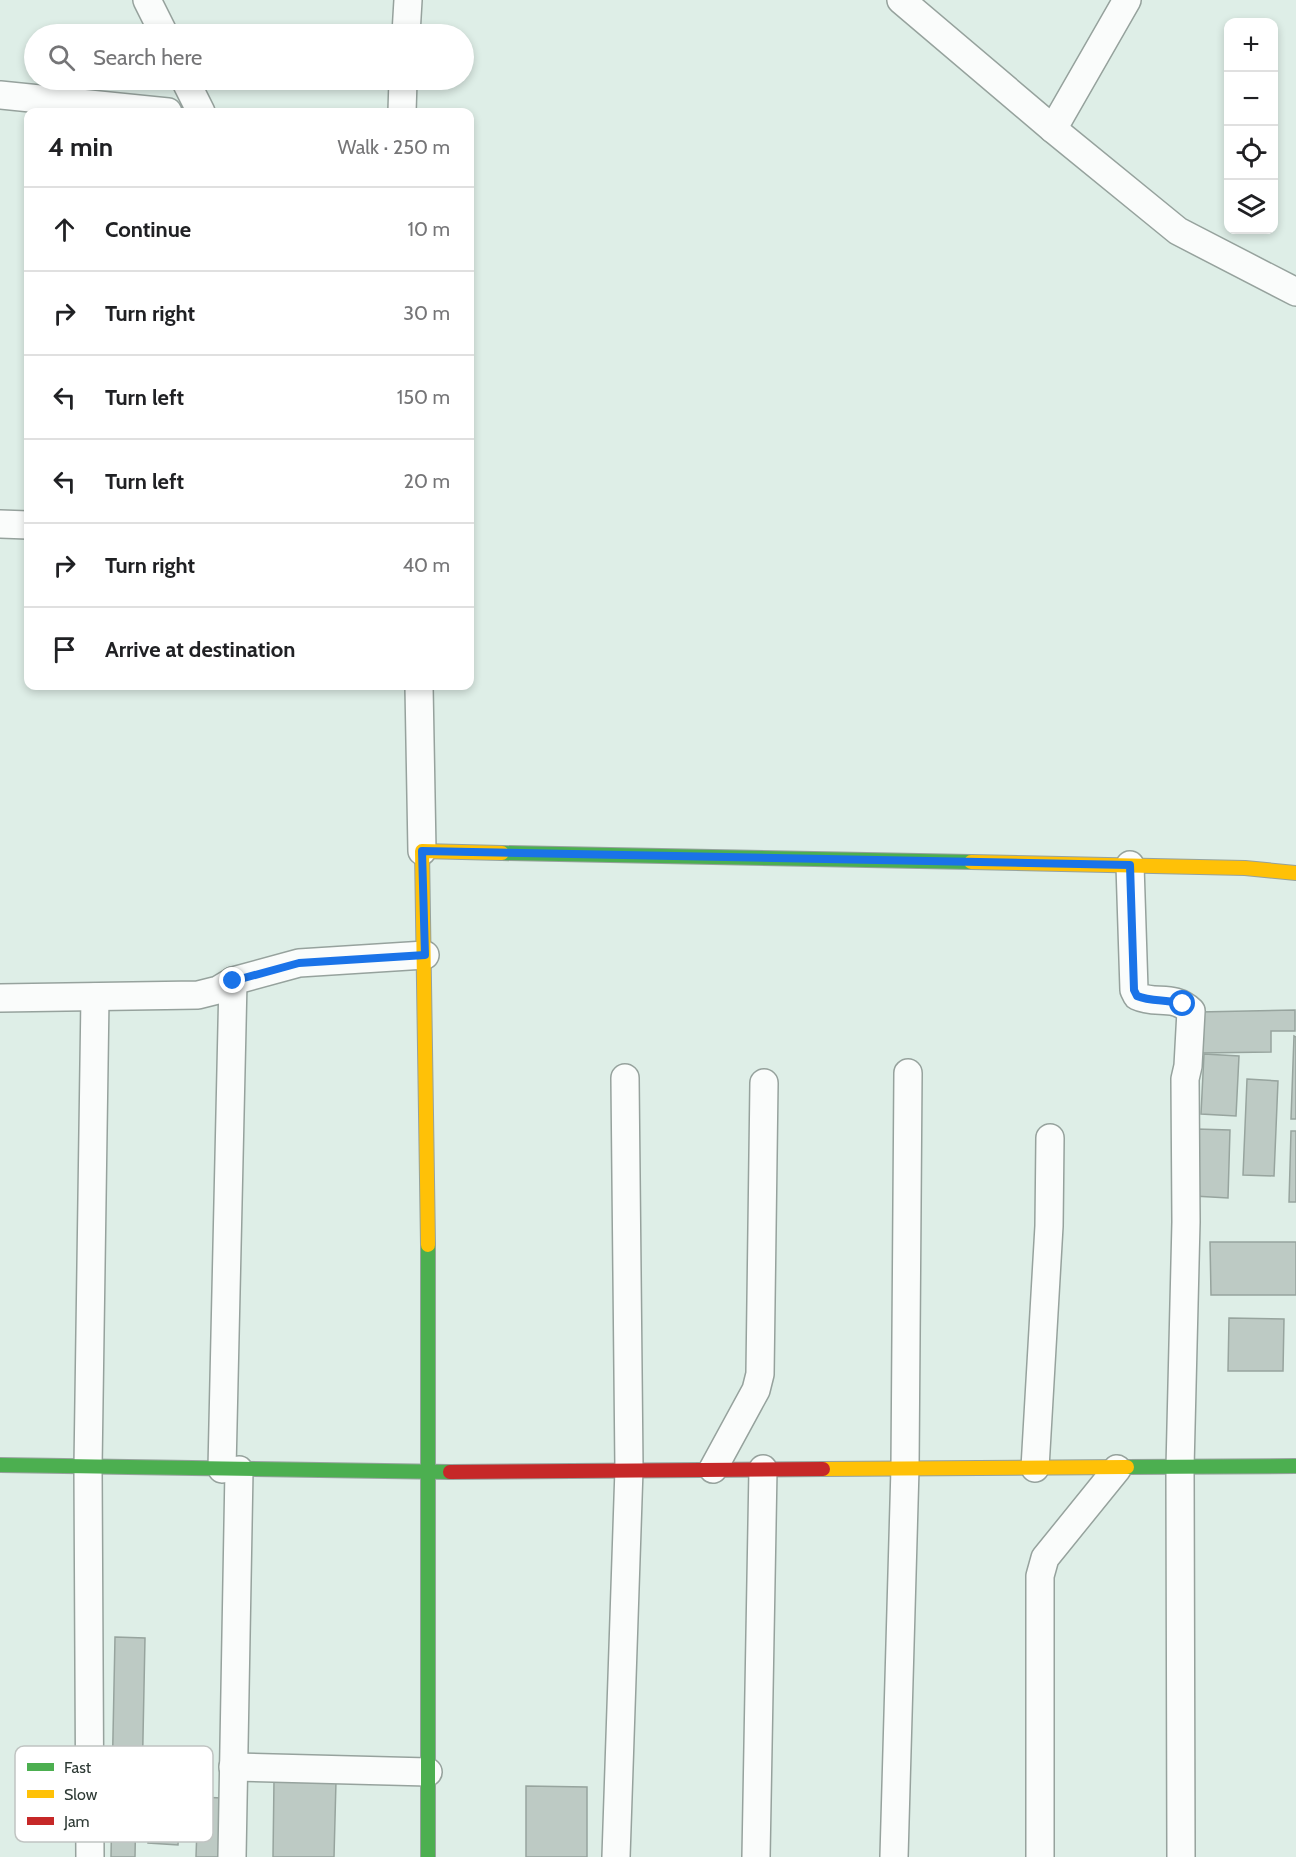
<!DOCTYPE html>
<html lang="en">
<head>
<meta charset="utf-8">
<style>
	:root { --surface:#fff; --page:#f2f2f2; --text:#202124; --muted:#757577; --line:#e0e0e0 }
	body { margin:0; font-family:Cabin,sans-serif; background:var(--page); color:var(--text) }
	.controls { position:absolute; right:18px; top:18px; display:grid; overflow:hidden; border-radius:12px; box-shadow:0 3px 9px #0003 }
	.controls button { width:54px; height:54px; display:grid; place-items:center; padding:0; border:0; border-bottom:2px solid var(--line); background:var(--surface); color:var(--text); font:30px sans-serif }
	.stop { position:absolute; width:18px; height:18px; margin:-14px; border:4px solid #1a73e8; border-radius:50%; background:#fff }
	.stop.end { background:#1a73e8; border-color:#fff; box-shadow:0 2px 6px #0008 }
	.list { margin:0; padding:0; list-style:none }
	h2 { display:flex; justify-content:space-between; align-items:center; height:78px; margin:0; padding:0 24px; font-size:26px }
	h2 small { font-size:20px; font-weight:400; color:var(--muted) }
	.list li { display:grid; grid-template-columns:39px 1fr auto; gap:18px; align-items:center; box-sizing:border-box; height:84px; padding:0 24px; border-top:2px solid var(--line) }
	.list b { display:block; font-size:22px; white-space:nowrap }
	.list em { font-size:20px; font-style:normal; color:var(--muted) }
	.icon { flex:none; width:33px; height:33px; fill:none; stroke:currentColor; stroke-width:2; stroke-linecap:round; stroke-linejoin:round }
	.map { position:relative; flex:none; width:1296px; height:1857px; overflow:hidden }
	.search { position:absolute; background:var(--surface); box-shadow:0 3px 9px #0003; left:24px; top:24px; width:450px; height:66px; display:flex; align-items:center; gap:15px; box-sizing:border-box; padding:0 21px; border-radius:33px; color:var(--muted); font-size:22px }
	.panel { position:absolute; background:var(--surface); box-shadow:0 3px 9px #0003; left:24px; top:108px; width:450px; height:582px; border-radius:12px }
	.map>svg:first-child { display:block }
	.building { fill:#bdcac4; stroke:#97a49e; stroke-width:1.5 }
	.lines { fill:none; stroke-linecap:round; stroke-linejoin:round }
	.street-casing { stroke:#96a29d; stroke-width:30 }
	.fast-casing { stroke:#96a29d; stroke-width:16 }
	.slow-casing { stroke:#96a29d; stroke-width:16 }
	.jam-casing { stroke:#96a29d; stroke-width:16 }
	.street { stroke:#fafcfb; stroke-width:27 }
	.fast { stroke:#4caf50; stroke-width:14 }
	.slow { stroke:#ffc107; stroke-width:14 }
	.jam { stroke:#c62828; stroke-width:14 }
	.route { stroke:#1a73e8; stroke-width:8 }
	.key { fill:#fff; stroke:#c0c4c2; stroke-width:1.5 }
	.key-label { font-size:16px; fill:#2e3a35 }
</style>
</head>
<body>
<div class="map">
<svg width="1296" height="1857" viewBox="0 0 1296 1857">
	<rect width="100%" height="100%" fill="#deeee7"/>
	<g class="building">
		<polygon points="1295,1010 1295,1031 1271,1031 1271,1052 1200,1053 1199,1012"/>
		<polygon points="1294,1036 1296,1037 1296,1119 1291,1119"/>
		<polygon points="1204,1054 1239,1056 1236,1116 1201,1114"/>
		<polygon points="1247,1079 1278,1081 1274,1176 1243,1175"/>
		<polygon points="1196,1129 1230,1130 1228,1198 1194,1196"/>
		<polygon points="1291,1131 1296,1131 1296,1202 1289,1202"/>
		<polygon points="1210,1242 1296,1242 1296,1295 1211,1295"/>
		<polygon points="1229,1318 1284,1319 1283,1371 1228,1371"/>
		<polygon points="115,1637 145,1638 142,1786 112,1785"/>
		<polygon points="153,1751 182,1752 178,1845 148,1843"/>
		<polygon points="274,1780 336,1781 334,1857 273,1857"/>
		<polygon points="526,1786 587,1787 587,1857 526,1857"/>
		<polygon points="198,1797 222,1798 220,1857 196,1857"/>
		<polygon points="112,1799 136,1800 135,1857 111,1857"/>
	</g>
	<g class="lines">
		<defs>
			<g id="street">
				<polyline points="147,0 164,34"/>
				<polyline points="901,0 1053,129 1178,231 1296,292"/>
				<polyline points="406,34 408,0"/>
				<polyline points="185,80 201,112"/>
				<polyline points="0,95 168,112"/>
				<polyline points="402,112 403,80"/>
				<polyline points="1053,129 1127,0"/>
				<polyline points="0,524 28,525"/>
				<polyline points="419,686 422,851"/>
				<path d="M1130,865L1134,990L1137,996C1156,1005 1173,994 1191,1011L1188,1066L1185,1079L1186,1222L1180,1468L1181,1857"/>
				<polyline points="0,998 198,995 218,990 233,981 299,963 425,955"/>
				<polyline points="1035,1468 1049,1226 1050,1138"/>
				<polyline points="222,1469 233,981"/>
				<polyline points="713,1469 756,1390 760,1374 764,1083"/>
				<polyline points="233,1767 428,1772"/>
				<polyline points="90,1857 88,1467 95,997"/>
				<polyline points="232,1857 239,1470"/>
				<polyline points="616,1857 629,1469 625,1078"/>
				<polyline points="756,1857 763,1469"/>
				<polyline points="894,1857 905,1468 908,1073"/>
				<polyline points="1040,1857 1040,1576 1045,1558 1117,1469"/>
			</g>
			<g id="fast">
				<polyline points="502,853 971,862"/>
				<polyline points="0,1465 450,1472"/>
				<polyline points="1127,1467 1296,1466"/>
				<polyline points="428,1857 428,1245"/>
			</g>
			<g id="slow">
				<polyline points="971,862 1245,868 1296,873"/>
				<polyline points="428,1245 422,851 502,853"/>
				<polyline points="823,1469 1127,1467"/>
			</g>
			<polyline id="jam" points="450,1472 823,1469"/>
		</defs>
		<use href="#street" class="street-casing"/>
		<use href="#fast" class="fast-casing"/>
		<use href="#slow" class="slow-casing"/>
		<use href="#jam" class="jam-casing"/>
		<use href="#street" class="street"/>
		<use href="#fast" class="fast"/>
		<use href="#slow" class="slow"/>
		<use href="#jam" class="jam"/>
	</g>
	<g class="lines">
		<path class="route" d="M233,981L299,963L425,955L422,851L1130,865L1134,990L1137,996C1151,1002 1168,999 1183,1004"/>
	</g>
	<rect x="15" y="1746" width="198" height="96" rx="9" class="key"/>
	<rect x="27" y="1763" width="27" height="8" fill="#4caf50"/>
	<rect x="27" y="1790" width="27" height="8" fill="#ffc107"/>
	<rect x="27" y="1817" width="27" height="8" fill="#c62828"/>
	<g class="key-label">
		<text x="64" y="1773">Fast</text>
		<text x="64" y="1800">Slow</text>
		<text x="64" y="1827">Jam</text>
	</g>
</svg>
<div class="controls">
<button>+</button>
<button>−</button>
<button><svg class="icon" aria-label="locate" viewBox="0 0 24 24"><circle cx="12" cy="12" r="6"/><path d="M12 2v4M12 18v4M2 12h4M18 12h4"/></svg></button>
<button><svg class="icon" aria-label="layers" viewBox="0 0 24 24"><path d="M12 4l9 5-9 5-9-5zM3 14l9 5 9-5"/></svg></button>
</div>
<div class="stop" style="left:1183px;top:1004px"></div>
<div class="stop end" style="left:233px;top:981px"></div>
<div class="search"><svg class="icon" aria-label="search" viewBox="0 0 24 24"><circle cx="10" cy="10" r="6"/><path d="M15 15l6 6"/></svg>Search here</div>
<section class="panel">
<h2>4 min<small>Walk · 250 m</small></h2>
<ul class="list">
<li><svg class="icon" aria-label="ahead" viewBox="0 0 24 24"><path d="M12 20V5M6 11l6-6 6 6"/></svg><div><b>Continue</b></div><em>10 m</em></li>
<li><svg class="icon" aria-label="right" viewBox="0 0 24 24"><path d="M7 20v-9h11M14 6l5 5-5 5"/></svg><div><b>Turn right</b></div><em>30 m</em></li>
<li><svg class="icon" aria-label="left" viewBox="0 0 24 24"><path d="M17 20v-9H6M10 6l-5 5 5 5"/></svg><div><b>Turn left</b></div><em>150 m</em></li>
<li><svg class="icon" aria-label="left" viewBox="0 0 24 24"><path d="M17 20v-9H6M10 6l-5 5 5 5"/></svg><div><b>Turn left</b></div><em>20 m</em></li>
<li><svg class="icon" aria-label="right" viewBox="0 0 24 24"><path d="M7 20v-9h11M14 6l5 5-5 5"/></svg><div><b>Turn right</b></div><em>40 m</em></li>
<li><svg class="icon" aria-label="arrive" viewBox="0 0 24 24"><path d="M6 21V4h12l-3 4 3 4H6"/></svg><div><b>Arrive at destination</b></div></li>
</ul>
</section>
</div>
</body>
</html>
